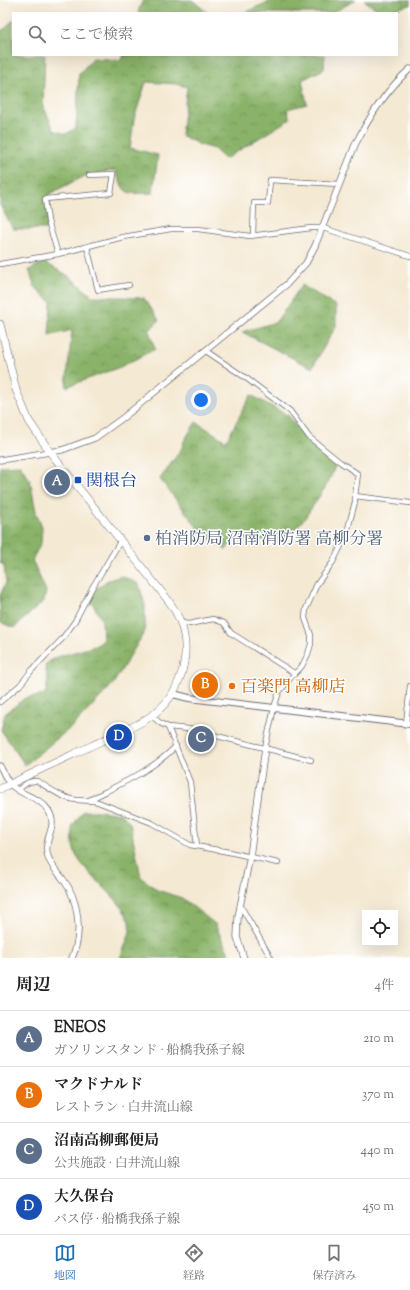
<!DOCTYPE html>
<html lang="ja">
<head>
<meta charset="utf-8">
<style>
	:root { --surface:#fff; --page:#f6f6f6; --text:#222; --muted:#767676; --line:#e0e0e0; --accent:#1f6fb2 }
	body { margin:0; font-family:"Sorts Mill Goudy","Noto Serif JP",serif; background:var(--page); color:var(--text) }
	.controls { position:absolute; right:12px; bottom:12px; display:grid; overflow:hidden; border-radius:0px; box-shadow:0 4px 16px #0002 }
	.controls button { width:36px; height:36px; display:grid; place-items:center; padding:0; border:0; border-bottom:1px solid var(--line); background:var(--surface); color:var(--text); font:20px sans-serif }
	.you { position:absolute; left:201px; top:400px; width:14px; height:14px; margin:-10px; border:3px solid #fff; border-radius:50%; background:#1a73e8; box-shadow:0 0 0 6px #1a73e833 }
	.badge { display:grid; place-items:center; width:26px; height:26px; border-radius:50%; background:var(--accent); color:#fff; font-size:13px; font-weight:700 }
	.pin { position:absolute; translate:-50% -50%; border:2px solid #fff; box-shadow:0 1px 4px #0006 }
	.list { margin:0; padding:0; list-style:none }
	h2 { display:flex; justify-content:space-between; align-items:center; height:52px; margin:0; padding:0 16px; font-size:17px }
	h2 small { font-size:13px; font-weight:400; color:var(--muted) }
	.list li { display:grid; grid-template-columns:26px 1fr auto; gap:12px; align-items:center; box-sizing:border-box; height:56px; padding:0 16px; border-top:1px solid var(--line) }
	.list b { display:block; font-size:15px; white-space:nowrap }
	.list p { margin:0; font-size:13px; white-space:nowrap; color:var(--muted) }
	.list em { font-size:13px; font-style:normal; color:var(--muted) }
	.icon { flex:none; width:22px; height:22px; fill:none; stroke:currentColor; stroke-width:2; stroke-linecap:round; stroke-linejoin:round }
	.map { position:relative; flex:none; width:410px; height:958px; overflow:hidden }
	.search { position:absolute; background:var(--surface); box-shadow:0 4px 16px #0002; left:12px; right:12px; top:12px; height:44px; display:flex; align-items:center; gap:10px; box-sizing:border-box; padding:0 14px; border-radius:0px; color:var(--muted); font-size:15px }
	.sheet { height:276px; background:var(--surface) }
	nav { display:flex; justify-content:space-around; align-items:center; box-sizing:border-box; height:56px; border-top:1px solid var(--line); background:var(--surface); font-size:11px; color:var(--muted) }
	nav a { display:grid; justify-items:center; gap:2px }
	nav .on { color:var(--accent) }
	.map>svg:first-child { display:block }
	.forest { fill:url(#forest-crowns); stroke:#566a52 }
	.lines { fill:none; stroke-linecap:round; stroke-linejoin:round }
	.minor-casing { stroke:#6c6870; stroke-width:6 }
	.tertiary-casing { stroke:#6c6870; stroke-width:7 }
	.secondary-casing { stroke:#6c6870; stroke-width:8 }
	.primary-casing { stroke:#6c6870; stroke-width:8 }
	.minor { stroke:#fff; stroke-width:4.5 }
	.tertiary { stroke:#fff; stroke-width:5.5 }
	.secondary { stroke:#fff; stroke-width:6 }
	.primary { stroke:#fff; stroke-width:7 }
	.transit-dot { fill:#1a4fb4; stroke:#fff; stroke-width:1.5 }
	.service-dot { fill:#5c6f8a; stroke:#fff; stroke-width:1.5 }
	.food-dot { fill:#e8710a; stroke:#fff; stroke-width:1.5 }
	.labels { text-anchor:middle; stroke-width:3; stroke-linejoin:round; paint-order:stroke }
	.transit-label { font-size:17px; fill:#164399; stroke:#fff; text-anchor:start }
	.service-label { font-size:17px; fill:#4e5e75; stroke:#fff; text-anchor:start }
	.food-label { font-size:17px; fill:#c56008; stroke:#fff; text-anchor:start }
</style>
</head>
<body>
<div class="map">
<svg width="410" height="958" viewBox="0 0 410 958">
	<defs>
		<pattern id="forest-crowns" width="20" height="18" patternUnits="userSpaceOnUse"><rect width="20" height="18" fill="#8ab369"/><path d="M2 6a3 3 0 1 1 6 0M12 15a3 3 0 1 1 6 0" fill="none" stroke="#709158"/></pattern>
	</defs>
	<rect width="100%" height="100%" fill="#fff"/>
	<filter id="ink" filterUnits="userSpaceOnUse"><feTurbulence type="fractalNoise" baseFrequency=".025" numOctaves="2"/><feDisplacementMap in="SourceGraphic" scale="8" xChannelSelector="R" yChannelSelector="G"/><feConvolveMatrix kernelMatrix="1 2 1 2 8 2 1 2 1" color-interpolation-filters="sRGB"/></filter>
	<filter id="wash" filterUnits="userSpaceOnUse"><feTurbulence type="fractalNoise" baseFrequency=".012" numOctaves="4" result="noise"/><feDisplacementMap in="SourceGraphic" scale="16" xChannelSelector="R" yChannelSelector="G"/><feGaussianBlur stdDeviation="0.9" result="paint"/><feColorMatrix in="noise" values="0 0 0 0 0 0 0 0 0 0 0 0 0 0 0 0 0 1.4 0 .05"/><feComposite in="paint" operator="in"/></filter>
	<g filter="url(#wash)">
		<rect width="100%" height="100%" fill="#f4e9d3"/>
		<g class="forest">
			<polygon points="143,0 192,0 208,13 138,13 139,9"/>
			<polygon points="273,0 356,0 332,13 243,13"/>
			<polygon points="364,0 410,0 410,5 382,13"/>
			<path d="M13,20V55H45L43,105L54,130L66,134L76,128L79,74L93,58L121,60L124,55H325L324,69L302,80L307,104L287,109L290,119L225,159L214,149L200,145L181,135L187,87L177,84L146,82L134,119L130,148L158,155L153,193C124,194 126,196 115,170L87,175L49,194V229H13L0,205V31L6,28Z"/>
			<polygon points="44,262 70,277 92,296 144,298 159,320 149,331 155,349 120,367 66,387 72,330 49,336 51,302 35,287 29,270"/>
			<polygon points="302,285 336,306 336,326 312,368 242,332 276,322"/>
			<polygon points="251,395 289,416 309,442 336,464 328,483 305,518 285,539 249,540 236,536 226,550 200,531 160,479 182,448 184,441 196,422 226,441"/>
			<polygon points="20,465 30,480 36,512 42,527 41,543 32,560 46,591 44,601 14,628 0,622 0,595 6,583 4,565 0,563 0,466"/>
			<polygon points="122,576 139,584 145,605 145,631 113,684 75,724 25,765 1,730 5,714 25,698 45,695 48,681 45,665 54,658 95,646 103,641 102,621 88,595 108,580"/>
			<path d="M83,811H101L121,814L130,823L141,877L157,890L182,898L215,924L231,958H120C123,950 130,936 130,929C130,903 87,877 76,855C72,848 73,835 72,827Z"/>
		</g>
	</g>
	<g filter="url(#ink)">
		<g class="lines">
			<defs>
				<g id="minor">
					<polyline points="253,235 254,203 268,203 270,180 339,184"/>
					<polyline points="87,247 98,290 129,285"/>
					<polyline points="58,254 48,221 45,199 111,193 114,174 89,175"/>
					<polyline points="0,264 58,254 123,237 171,229 198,229 250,236 311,228 323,228 410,256"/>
					<polyline points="206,351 246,378 290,411 309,437 340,462 358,474 355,496 355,502 346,536 333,562 317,584 306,609 305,618 311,635 311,644 308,654 302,666 288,681 279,692 274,708 265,748"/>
					<polyline points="355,496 410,503"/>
					<polyline points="181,623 189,624 213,619 224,623 231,633 239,638 294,673"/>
					<polyline points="0,702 20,685 32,670 62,639 75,621 92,588 121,540"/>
					<polyline points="152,716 160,723 168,727 189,729 217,736 311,760"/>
					<polyline points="406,724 410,686"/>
					<polyline points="168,727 190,782 197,846"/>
					<path d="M18,790C24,785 29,780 37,781C49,788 63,799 77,800C84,801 91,800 98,802L152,823L190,845L229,852L278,863"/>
					<path d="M89,800C118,785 153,770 176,746"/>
					<polyline points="240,905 271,958"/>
				</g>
				<g id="tertiary">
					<path d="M0,460L62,450L95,438L124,417L287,284L306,263L315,246L355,145C369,117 386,90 410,69"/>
					<path d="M0,766C3,772 6,779 10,784C21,796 39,796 48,810C59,827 44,836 47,853C49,864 57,871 63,879C79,900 83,934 72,958"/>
					<polyline points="244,958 237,937 238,917 250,856 265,748"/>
				</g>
				<polyline id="secondary" points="173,694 189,698 410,724"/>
				<path id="primary" d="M0,324L16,390L29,421L50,452L168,600C173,607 178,615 181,624C192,657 180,696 151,716C133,729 111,736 91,746C61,760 30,774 0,789"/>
			</defs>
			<use href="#minor" class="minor-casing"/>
			<use href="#tertiary" class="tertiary-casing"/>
			<use href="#secondary" class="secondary-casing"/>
			<use href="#primary" class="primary-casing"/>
			<use href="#minor" class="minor"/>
			<use href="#tertiary" class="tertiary"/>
			<use href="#secondary" class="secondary"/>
			<use href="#primary" class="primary"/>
		</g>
	</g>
	<rect class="transit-dot" x="74" y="476" width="8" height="8" rx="2"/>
	<circle class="service-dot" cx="147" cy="538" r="4"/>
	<circle class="food-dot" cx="232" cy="686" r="4"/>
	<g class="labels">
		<g class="transit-label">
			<text x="86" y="486">関根台</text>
		</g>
		<g class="service-label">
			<text x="155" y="544">柏消防局 沼南消防署 高柳分署</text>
		</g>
		<g class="food-label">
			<text x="240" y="692">百楽門 高柳店</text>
		</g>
	</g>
</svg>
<div class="controls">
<button><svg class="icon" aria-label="locate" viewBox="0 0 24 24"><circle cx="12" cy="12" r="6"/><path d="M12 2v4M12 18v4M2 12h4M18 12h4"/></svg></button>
</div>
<div class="you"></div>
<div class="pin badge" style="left:57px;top:482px;background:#5c6f8a">A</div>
<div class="pin badge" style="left:205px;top:685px;background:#e8710a">B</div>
<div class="pin badge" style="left:201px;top:739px;background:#5c6f8a">C</div>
<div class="pin badge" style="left:119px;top:737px;background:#1a4fb4">D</div>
<div class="search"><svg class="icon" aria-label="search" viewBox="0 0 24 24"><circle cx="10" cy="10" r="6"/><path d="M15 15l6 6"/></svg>ここで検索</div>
</div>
<section class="sheet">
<h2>周辺<small>4件</small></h2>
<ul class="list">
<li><span class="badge" style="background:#5c6f8a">A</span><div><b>ENEOS</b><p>ガソリンスタンド · 船橋我孫子線</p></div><em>210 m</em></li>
<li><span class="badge" style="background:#e8710a">B</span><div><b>マクドナルド</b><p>レストラン · 白井流山線</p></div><em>370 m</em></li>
<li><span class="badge" style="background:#5c6f8a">C</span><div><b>沼南高柳郵便局</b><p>公共施設 · 白井流山線</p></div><em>440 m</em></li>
<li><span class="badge" style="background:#1a4fb4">D</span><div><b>大久保台</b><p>バス停 · 船橋我孫子線</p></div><em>450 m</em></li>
</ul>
</section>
<nav>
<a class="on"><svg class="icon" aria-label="map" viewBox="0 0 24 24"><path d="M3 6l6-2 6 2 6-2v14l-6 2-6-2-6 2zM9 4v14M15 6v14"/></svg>地図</a>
<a><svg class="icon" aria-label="directions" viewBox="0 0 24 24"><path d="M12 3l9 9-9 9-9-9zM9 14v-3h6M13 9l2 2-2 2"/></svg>経路</a>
<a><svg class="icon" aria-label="saved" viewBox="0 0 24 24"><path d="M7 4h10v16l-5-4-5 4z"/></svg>保存済み</a>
</nav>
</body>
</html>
